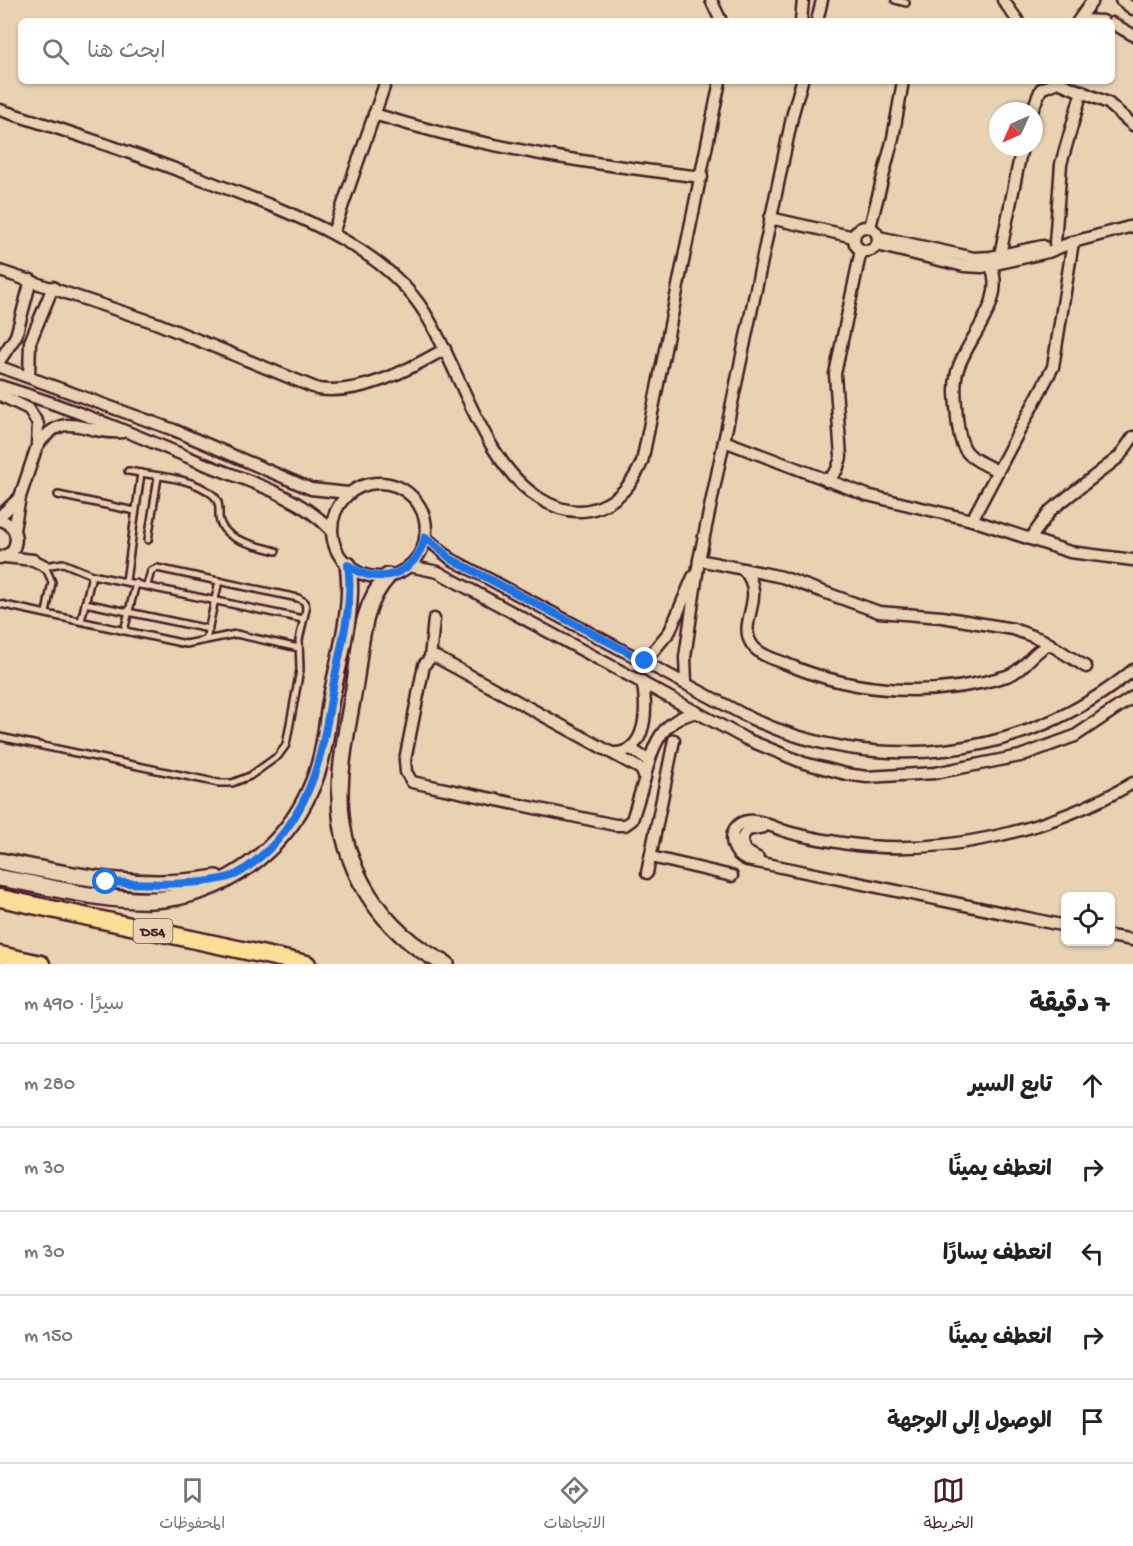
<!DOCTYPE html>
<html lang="ar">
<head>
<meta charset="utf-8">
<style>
	:root { --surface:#fff; --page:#f6f6f6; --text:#222; --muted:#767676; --line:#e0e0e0; --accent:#4a1f2b }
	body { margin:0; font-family:"Gochi Hand","Playpen Sans Arabic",sans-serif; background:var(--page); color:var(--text); direction:rtl }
	.controls { position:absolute; right:18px; bottom:18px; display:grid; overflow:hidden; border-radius:9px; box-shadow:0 2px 4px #0004 }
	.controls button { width:54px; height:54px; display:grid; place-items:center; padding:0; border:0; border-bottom:2px solid var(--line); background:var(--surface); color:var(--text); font:30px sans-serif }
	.compass { position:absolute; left:989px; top:102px; width:54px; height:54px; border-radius:50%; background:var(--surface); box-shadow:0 2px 4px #0004; rotate:225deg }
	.stop { position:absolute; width:18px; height:18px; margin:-14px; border:4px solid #1a73e8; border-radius:50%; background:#fff }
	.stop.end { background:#1a73e8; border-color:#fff; box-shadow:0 2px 6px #0008 }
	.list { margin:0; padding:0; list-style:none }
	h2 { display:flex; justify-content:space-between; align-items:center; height:78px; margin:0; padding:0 24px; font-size:26px }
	h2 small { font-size:20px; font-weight:400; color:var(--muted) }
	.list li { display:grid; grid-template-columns:39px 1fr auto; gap:18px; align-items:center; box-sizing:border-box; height:84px; padding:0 24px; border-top:2px solid var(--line) }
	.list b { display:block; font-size:22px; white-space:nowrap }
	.list em { font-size:20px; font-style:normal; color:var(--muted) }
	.icon { flex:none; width:33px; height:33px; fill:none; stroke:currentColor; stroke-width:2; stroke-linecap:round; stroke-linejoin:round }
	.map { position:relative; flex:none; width:1133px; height:964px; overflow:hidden; direction:ltr }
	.search { position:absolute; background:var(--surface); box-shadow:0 2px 4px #0004; left:18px; right:18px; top:18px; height:66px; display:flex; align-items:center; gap:15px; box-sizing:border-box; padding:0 21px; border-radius:9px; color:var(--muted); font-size:22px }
	.sheet { height:498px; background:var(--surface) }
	nav { display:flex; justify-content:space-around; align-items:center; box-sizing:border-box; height:84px; border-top:2px solid var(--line); background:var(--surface); font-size:16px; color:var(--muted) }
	nav a { display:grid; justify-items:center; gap:3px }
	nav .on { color:var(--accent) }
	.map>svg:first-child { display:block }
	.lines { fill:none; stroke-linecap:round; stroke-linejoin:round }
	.lane-casing { stroke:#4a1f2b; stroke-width:10 }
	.street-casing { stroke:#4a1f2b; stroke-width:15 }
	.secondary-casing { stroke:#4a1f2b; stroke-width:20 }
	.primary-casing { stroke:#4a1f2b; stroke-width:21 }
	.lane { stroke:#e8d2b1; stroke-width:5 }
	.street { stroke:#e8d2b1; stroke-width:10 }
	.secondary { stroke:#e8d2b1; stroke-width:15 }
	.primary { stroke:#fbdf96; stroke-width:16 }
	.route { stroke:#1a73e8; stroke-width:8 }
	.labels { text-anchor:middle; stroke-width:4.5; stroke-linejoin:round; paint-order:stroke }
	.shield { fill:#e8d2b1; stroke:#795553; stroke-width:1.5 }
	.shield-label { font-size:15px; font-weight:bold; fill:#4a1f2b }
</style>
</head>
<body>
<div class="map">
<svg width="1133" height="964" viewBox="0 0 1133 964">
	<rect width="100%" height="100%" fill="#e8d2b1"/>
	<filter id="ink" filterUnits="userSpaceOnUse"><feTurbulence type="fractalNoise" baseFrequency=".0167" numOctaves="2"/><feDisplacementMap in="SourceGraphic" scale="12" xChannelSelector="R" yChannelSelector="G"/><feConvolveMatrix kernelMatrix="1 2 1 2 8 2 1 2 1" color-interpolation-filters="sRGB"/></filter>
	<g filter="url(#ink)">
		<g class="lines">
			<defs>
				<g id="lane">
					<polyline points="895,0 906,3"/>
					<path d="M128,471C155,476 192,477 213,495C220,501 219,509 219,517C221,541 258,545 276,551"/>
					<polyline points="58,495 135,511"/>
					<polyline points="148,540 158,477"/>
					<polyline points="126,581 141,473"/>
					<polyline points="85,603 209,629"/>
					<polyline points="0,604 186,644 236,634 299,648"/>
					<polyline points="46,613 52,582 45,566 63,563 92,575 303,619"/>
					<polyline points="81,621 92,575"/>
					<polyline points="124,631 136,583"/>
					<polyline points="206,640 219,581"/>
					<polyline points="0,737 219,783 232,783 250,776 278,756 286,745 300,670 299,640 306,609 305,602 298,598 157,568 151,571 147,585"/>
				</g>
				<g id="street">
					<polyline points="711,0 721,21"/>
					<polyline points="1003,0 1018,21"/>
					<polyline points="1121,0 1133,9"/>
					<polyline points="1080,20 1103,21"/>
					<polyline points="801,21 803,0"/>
					<polyline points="817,21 822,0"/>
					<polyline points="1078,21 1093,0"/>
					<polyline points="1112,23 1133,35"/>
					<path d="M0,110C71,132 141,156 210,182C280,209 373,240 419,304C459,361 480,461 539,498C582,526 623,506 642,462L720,81"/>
					<polyline points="1032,111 1041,89 1058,82 1108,103 1133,125"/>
					<path d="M374,114C482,148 591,164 702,177"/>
					<polyline points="770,218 854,237"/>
					<circle cx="866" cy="239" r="12"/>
					<polyline points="870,227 893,138 903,81"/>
					<polyline points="333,233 386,81"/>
					<polyline points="879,237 974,258 991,257 1043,246"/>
					<polyline points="1055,243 1061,164 1082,91"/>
					<polyline points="877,245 964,266 982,267 1048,252 1073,242 1133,226"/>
					<polyline points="1000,255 1022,147"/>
					<path d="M991,266C1007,303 966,338 957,372C953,387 956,403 957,418C961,453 966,456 998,471"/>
					<path d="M0,271L156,323L318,389C362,395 408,370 445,349"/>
					<polyline points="0,360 16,336 31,280"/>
					<polyline points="0,367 174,430 311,489 348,493"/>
					<polyline points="29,377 30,342 53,287"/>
					<path d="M0,386C69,407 136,435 202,463C247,481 299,495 332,531"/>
					<polyline points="0,395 29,409 38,424 37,446 20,497 14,530"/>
					<polyline points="724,441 867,495 972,520 1070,552 1133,560"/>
					<path d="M37,446C66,406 84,436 123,432"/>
					<polyline points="827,481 837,470 841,457 835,374 861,250"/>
					<circle cx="379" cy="530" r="47"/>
					<polyline points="0,516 20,497"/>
					<path d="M0,520C15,524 20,538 12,552L0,558"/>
					<polyline points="972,520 1053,367 1073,242"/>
					<path d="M425,537L451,559L748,717C874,777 1025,760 1133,670"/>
					<polyline points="1030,539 1051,510 1119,457 1133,437"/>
					<polyline points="5,557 33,560 45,566"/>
					<polyline points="699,560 782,577 879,612 942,617 1013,629 1043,640 1086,667"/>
					<polyline points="409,566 438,572 746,739 804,763 846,774 867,777 935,773 1020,756 1075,736 1133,697"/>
					<path d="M743,569C769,597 735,623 753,646C760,656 778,660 789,665C858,694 935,698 1007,676C1025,670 1032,651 1050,644"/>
					<polygon points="436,657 641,769 645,778 632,820 625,825 615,825 412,782 406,772 405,760 424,665 430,658"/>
					<polyline points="430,658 434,619"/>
					<polyline points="645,661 670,631 693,577"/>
					<polyline points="686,684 685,657 699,560 793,113 802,81"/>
					<polyline points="631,749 649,761"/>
					<path d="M613,753C648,754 648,705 642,681"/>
					<path d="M645,776C654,744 661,720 697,712"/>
					<polyline points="651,857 732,876"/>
					<polyline points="758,858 745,851 741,840 747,830 764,827"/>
					<polyline points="647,873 674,740"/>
					<path d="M1066,926L747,860C728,853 726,824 748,821C760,819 776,829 788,832C805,837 824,840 842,843C940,858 1048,832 1133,783"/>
					<polyline points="1110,936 1133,940"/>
				</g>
				<g id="secondary">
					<path d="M388,576C361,605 361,645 355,683C349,720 340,758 340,796C340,867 381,933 446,964"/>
					<path d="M0,861C72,876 142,891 216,878"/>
					<path d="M0,878C49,886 103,902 153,900C222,896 284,851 311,788C323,762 326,732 330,704C338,662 355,607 348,565"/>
				</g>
				<g id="primary">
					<polyline points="0,898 307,964"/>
					<polyline points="0,955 41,964"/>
				</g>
			</defs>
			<use href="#lane" class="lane-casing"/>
			<use href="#street" class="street-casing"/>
			<use href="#secondary" class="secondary-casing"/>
			<use href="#primary" class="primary-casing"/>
			<use href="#lane" class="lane"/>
			<use href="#street" class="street"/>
			<use href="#secondary" class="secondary"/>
			<use href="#primary" class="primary"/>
		</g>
	</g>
	<g class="lines" filter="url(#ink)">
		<path class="route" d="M106,882C136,884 210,887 237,874C249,868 260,857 269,849C315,803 323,748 333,687C340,648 354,604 348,565C378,588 417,574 425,537L451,559L645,661"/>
	</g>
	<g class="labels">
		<rect class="shield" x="133.5" y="919" width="39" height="24" rx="4.5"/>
		<g class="shield-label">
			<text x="153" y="936">D54</text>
		</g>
	</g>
</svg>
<div class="controls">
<button><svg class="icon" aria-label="locate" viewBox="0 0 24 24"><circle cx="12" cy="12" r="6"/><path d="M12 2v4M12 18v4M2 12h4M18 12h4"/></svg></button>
</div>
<svg class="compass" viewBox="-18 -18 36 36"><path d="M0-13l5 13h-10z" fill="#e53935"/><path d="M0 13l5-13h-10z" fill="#767676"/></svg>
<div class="stop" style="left:106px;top:882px"></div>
<div class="stop end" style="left:645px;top:661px"></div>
<div class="search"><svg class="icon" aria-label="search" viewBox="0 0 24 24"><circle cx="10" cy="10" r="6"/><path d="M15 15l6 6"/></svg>ابحث هنا</div>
</div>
<section class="sheet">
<h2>7 دقيقة<small>سيرًا · 490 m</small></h2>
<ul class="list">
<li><svg class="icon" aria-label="ahead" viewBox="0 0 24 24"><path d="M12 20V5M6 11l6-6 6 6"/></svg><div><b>تابع السير</b></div><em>280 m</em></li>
<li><svg class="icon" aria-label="right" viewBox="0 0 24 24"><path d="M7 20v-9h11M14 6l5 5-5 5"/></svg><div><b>انعطف يمينًا</b></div><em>30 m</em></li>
<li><svg class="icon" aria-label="left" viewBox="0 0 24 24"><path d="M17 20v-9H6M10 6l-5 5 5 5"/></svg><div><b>انعطف يسارًا</b></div><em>30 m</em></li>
<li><svg class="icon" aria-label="right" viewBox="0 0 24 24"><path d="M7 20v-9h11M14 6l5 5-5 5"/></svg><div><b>انعطف يمينًا</b></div><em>150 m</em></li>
<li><svg class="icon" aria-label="arrive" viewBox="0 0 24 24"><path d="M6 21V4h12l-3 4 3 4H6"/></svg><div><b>الوصول إلى الوجهة</b></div></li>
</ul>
</section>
<nav>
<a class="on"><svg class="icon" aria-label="map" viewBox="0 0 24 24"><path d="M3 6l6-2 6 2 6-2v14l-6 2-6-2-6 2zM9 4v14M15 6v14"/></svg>الخريطة</a>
<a><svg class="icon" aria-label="directions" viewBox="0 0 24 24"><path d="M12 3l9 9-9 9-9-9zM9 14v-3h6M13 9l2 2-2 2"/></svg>الاتجاهات</a>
<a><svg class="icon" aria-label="saved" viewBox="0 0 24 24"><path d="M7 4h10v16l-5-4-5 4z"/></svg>المحفوظات</a>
</nav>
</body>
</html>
